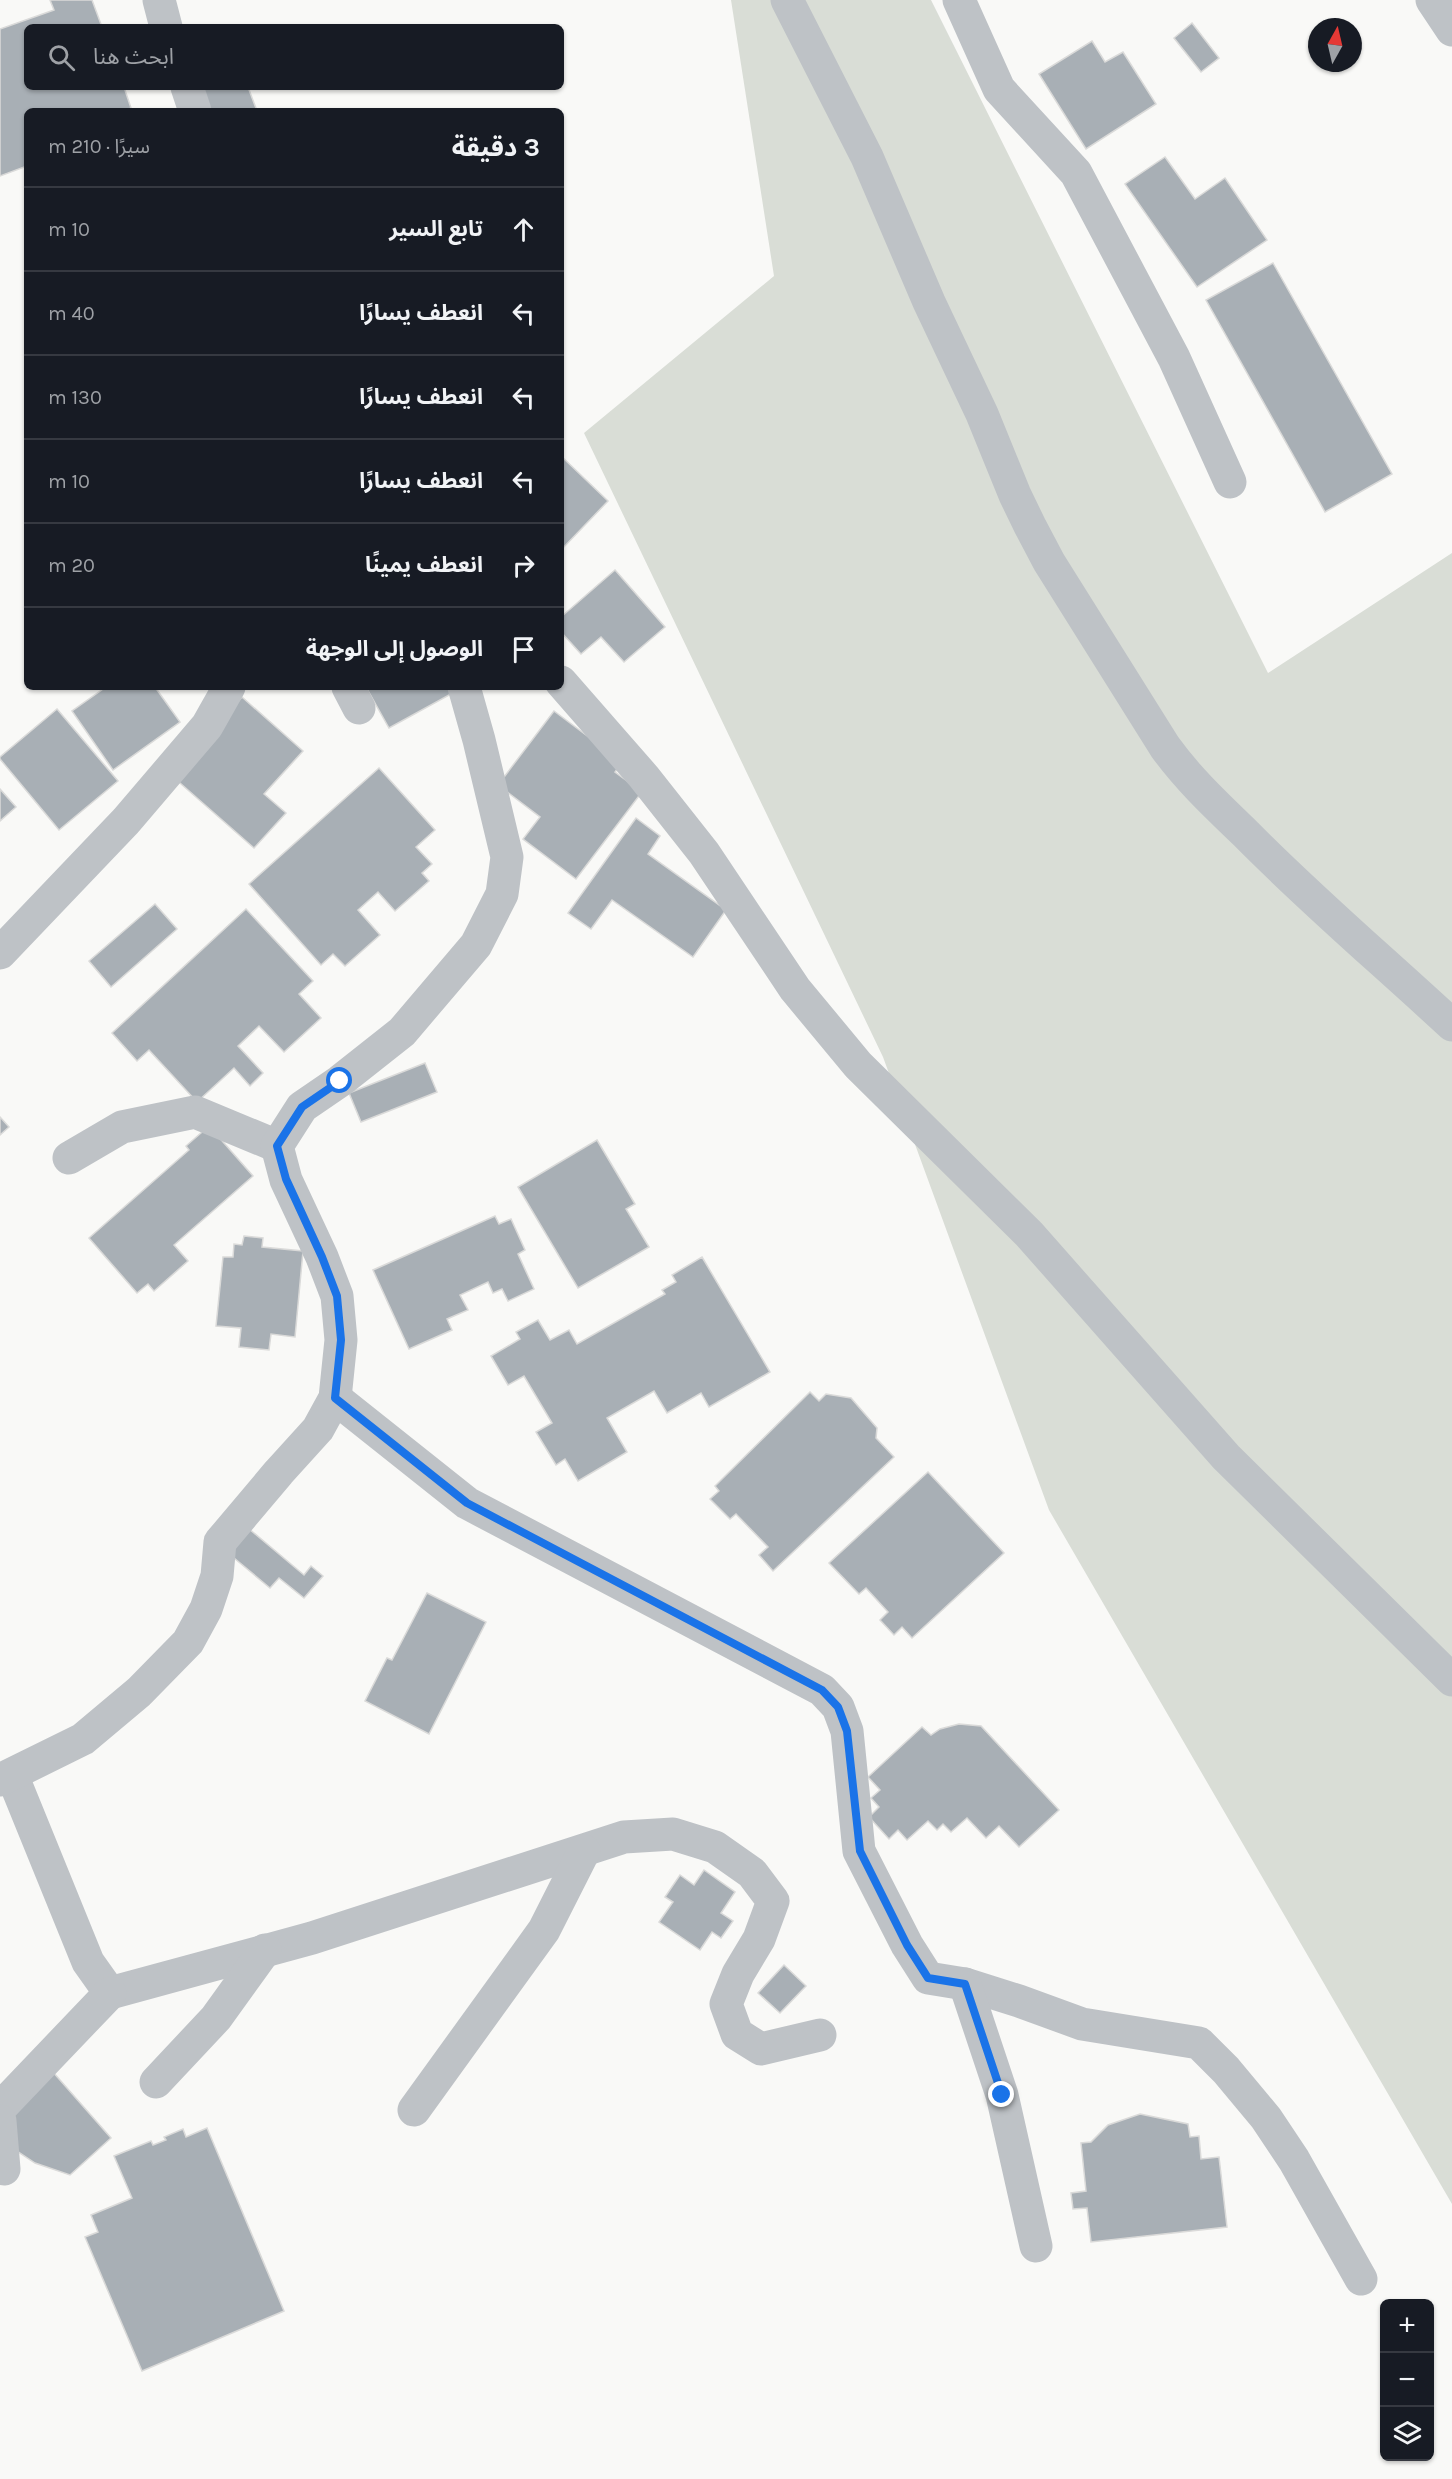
<!DOCTYPE html>
<html lang="ar">
<head>
<meta charset="utf-8">
<style>
	:root { --surface:#171b24; --page:#20242c; --text:#f1f3f6; --muted:#9ea1a6; --line:#363941 }
	body { margin:0; font-family:Karla,"Noto Sans Arabic",sans-serif; background:var(--page); color:var(--text); direction:rtl }
	.controls { position:absolute; right:18px; bottom:18px; display:grid; overflow:hidden; border-radius:9px; box-shadow:0 2px 4px #0004 }
	.controls button { width:54px; height:54px; display:grid; place-items:center; padding:0; border:0; border-bottom:2px solid var(--line); background:var(--surface); color:var(--text); font:30px sans-serif }
	.compass { position:absolute; left:1308px; top:18px; width:54px; height:54px; border-radius:50%; background:var(--surface); box-shadow:0 2px 4px #0004; rotate:8deg }
	.stop { position:absolute; width:18px; height:18px; margin:-14px; border:4px solid #1a73e8; border-radius:50%; background:#fff }
	.stop.end { background:#1a73e8; border-color:#fff; box-shadow:0 2px 6px #0008 }
	.list { margin:0; padding:0; list-style:none }
	h2 { display:flex; justify-content:space-between; align-items:center; height:78px; margin:0; padding:0 24px; font-size:26px }
	h2 small { font-size:20px; font-weight:400; color:var(--muted) }
	.list li { display:grid; grid-template-columns:39px 1fr auto; gap:18px; align-items:center; box-sizing:border-box; height:84px; padding:0 24px; border-top:2px solid var(--line) }
	.list b { display:block; font-size:22px; white-space:nowrap }
	.list em { font-size:20px; font-style:normal; color:var(--muted) }
	.icon { flex:none; width:33px; height:33px; fill:none; stroke:currentColor; stroke-width:2; stroke-linecap:round; stroke-linejoin:round }
	.map { position:relative; flex:none; width:1452px; height:2479px; overflow:hidden; direction:ltr }
	.search { position:absolute; background:var(--surface); box-shadow:0 2px 4px #0004; left:24px; top:24px; width:540px; height:66px; display:flex; align-items:center; gap:15px; box-sizing:border-box; padding:0 21px; border-radius:9px; color:var(--muted); font-size:22px }
	.panel { position:absolute; background:var(--surface); box-shadow:0 2px 4px #0004; left:24px; top:108px; width:540px; height:582px; border-radius:9px; direction:rtl }
	.map>svg:first-child { display:block }
	.green { fill:#d9ddd6 }
	.building { fill:#a8afb5; stroke:#dadad9; stroke-width:1.5 }
	.lines { fill:none; stroke-linecap:round; stroke-linejoin:round }
	.minor { stroke:#bec2c6; stroke-width:33 }
	.route { stroke:#1a73e8; stroke-width:8 }
</style>
</head>
<body>
<div class="map">
<svg width="1452" height="2479" viewBox="0 0 1452 2479">
	<rect width="100%" height="100%" fill="#f9f9f7"/>
	<polygon class="green" points="731,0 931,0 1268,673 1452,553 1452,2204 1049,1510 883,1057 584,433 774,276"/>
	<g class="building">
		<polygon points="50,0 92,0 102,27 27,27 27,87 124,87 131,108 123,111 27,111 27,166 0,176 0,29 54,10"/>
		<polygon points="1192,23 1219,58 1201,72 1174,38"/>
		<polygon points="1092,41 1105,62 1123,52 1156,104 1086,149 1039,74"/>
		<polygon points="194,87 248,87 257,111 204,111"/>
		<polygon points="1165,157 1195,199 1225,178 1267,240 1197,287 1125,184"/>
		<polygon points="1273,263 1392,474 1325,512 1206,300"/>
		<polygon points="561,456 608,501 561,550"/>
		<polygon points="615,570 665,627 624,662 601,637 581,654 561,632 561,617"/>
		<polygon points="106,687 155,687 180,722 113,770 72,711"/>
		<polygon points="366,687 447,687 451,694 389,728"/>
		<polygon points="242,697 303,751 264,794 286,813 254,848 172,776"/>
		<polygon points="57,709 118,781 59,830 0,759 0,757"/>
		<polygon points="554,711 622,762 615,772 642,792 576,879 523,839 540,817 498,785"/>
		<polygon points="379,768 435,830 416,847 432,864 422,873 429,881 395,911 378,892 358,910 380,935 345,966 333,954 321,965 249,884"/>
		<polygon points="0,789 16,807 0,821"/>
		<polygon points="636,818 660,836 648,854 726,910 693,957 612,900 591,929 568,913"/>
		<polygon points="155,904 177,929 111,987 89,961"/>
		<polygon points="246,909 313,981 299,994 321,1018 284,1052 259,1026 238,1046 263,1073 250,1086 234,1068 197,1102 149,1050 137,1061 112,1033"/>
		<polygon points="425,1063 437,1092 361,1122 349,1093"/>
		<polygon points="0,1117 9,1127 0,1135"/>
		<polygon points="209,1126 253,1176 174,1245 188,1261 154,1291 148,1284 137,1293 89,1238 189,1150 186,1146"/>
		<polygon points="597,1140 635,1204 626,1209 649,1247 578,1288 518,1187"/>
		<polygon points="495,1216 499,1224 511,1219 525,1250 518,1254 534,1289 508,1301 502,1289 493,1293 488,1282 460,1295 468,1310 447,1319 452,1330 409,1349 373,1270"/>
		<polygon points="244,1236 263,1238 262,1247 303,1251 295,1337 271,1334 269,1350 239,1347 241,1328 216,1326 223,1257 233,1257 234,1244 242,1245"/>
		<polygon points="702,1257 770,1372 709,1407 701,1393 667,1413 654,1391 607,1418 627,1452 578,1481 565,1459 556,1465 536,1432 552,1423 524,1376 508,1385 491,1356 520,1339 516,1332 538,1320 550,1340 569,1330 577,1344 665,1294 662,1290 676,1282 672,1275"/>
		<polygon points="810,1392 819,1401 826,1394 851,1398 877,1428 876,1438 894,1457 773,1571 759,1555 768,1547 736,1514 730,1519 710,1499 719,1491 715,1486"/>
		<polygon points="928,1472 1004,1553 912,1638 902,1627 894,1635 880,1620 888,1612 866,1588 859,1594 829,1563"/>
		<polygon points="248,1528 304,1575 311,1566 323,1576 304,1598 279,1578 270,1588 228,1553"/>
		<polygon points="427,1593 486,1622 429,1734 365,1701 387,1658 392,1660"/>
		<polygon points="959,1724 981,1726 1059,1810 1019,1847 999,1826 986,1838 967,1818 951,1832 943,1824 937,1830 928,1821 907,1840 898,1830 889,1839 869,1817 879,1807 871,1798 880,1790 868,1777 922,1727 931,1735 940,1729"/>
		<polygon points="704,1870 735,1892 721,1913 733,1921 721,1938 712,1932 700,1950 659,1922 673,1902 665,1897 680,1875 694,1885"/>
		<polygon points="784,1965 806,1986 780,2013 758,1993"/>
		<polygon points="52,2071 111,2138 70,2175 35,2163 11,2147 12,2106"/>
		<polygon points="1140,2114 1188,2124 1190,2137 1199,2136 1201,2159 1219,2157 1227,2227 1091,2242 1087,2208 1073,2209 1071,2193 1086,2191 1081,2143 1091,2142 1108,2125"/>
		<polygon points="207,2128 284,2311 142,2371 85,2237 98,2232 91,2215 132,2198 114,2156 151,2141 153,2145 166,2140 164,2137 183,2129 186,2137"/>
	</g>
	<g class="lines">
		<g class="minor">
			<polyline points="159,0 166,27"/>
			<path d="M787,0L867,157L929,302L982,414L1015,495L1030,526L1049,562L1165,747C1188,779 1217,806 1246,834C1312,901 1383,961 1452,1025"/>
			<polyline points="959,0 999,89 1076,173 1174,358 1230,482"/>
			<polyline points="1432,0 1452,30"/>
			<polyline points="187,87 195,111"/>
			<polyline points="561,682 644,777 704,853 795,989 858,1065 1029,1234 1226,1457 1452,1680"/>
			<polyline points="348,687 359,708"/>
			<polyline points="0,953 126,821 207,726 229,687"/>
			<polyline points="69,1158 122,1127 195,1112 277,1146"/>
			<polyline points="335,1398 467,1503 822,1690 838,1707 847,1731 859,1851 907,1945 928,1978 965,1984 1019,2001 1082,2024 1199,2043 1226,2070 1266,2118 1294,2160 1361,2279"/>
			<polyline points="12,1775 88,1962 110,1993 312,1938 624,1837 673,1834 715,1847 752,1873 773,1901 759,1939 738,1974 726,2004 737,2034 761,2049 820,2035"/>
			<polyline points="0,1780 83,1739 139,1692 188,1642 206,1609 217,1576 220,1542 279,1472 318,1429 335,1398 341,1340 337,1296 322,1257 286,1180 277,1146 302,1107 340,1081 402,1032 476,945 502,894 507,857 479,740 464,687"/>
			<polyline points="965,1984 1002,2095 1036,2246"/>
			<polyline points="156,2082 216,2018 265,1950"/>
			<polyline points="0,2108 110,1993"/>
			<polyline points="414,2110 544,1930 584,1851"/>
			<polyline points="0,2121 4,2169"/>
		</g>
	</g>
	<g class="lines">
		<polyline class="route" points="340,1081 302,1107 277,1146 286,1179 322,1257 337,1296 341,1340 335,1398 467,1503 822,1690 838,1707 847,1731 860,1851 907,1945 928,1978 965,1984 1002,2095"/>
	</g>
</svg>
<div class="controls">
<button>+</button>
<button>−</button>
<button><svg class="icon" aria-label="layers" viewBox="0 0 24 24"><path d="M12 4l9 5-9 5-9-5zM3 14l9 5 9-5"/></svg></button>
</div>
<svg class="compass" viewBox="-18 -18 36 36"><path d="M0-13l5 13h-10z" fill="#e53935"/><path d="M0 13l5-13h-10z" fill="#9ea1a6"/></svg>
<div class="stop" style="left:340px;top:1081px"></div>
<div class="stop end" style="left:1002px;top:2095px"></div>
<div class="search"><svg class="icon" aria-label="search" viewBox="0 0 24 24"><circle cx="10" cy="10" r="6"/><path d="M15 15l6 6"/></svg>ابحث هنا</div>
<section class="panel">
<h2>3 دقيقة<small>سيرًا · 210 m</small></h2>
<ul class="list">
<li><svg class="icon" aria-label="ahead" viewBox="0 0 24 24"><path d="M12 20V5M6 11l6-6 6 6"/></svg><div><b>تابع السير</b></div><em>10 m</em></li>
<li><svg class="icon" aria-label="left" viewBox="0 0 24 24"><path d="M17 20v-9H6M10 6l-5 5 5 5"/></svg><div><b>انعطف يسارًا</b></div><em>40 m</em></li>
<li><svg class="icon" aria-label="left" viewBox="0 0 24 24"><path d="M17 20v-9H6M10 6l-5 5 5 5"/></svg><div><b>انعطف يسارًا</b></div><em>130 m</em></li>
<li><svg class="icon" aria-label="left" viewBox="0 0 24 24"><path d="M17 20v-9H6M10 6l-5 5 5 5"/></svg><div><b>انعطف يسارًا</b></div><em>10 m</em></li>
<li><svg class="icon" aria-label="right" viewBox="0 0 24 24"><path d="M7 20v-9h11M14 6l5 5-5 5"/></svg><div><b>انعطف يمينًا</b></div><em>20 m</em></li>
<li><svg class="icon" aria-label="arrive" viewBox="0 0 24 24"><path d="M6 21V4h12l-3 4 3 4H6"/></svg><div><b>الوصول إلى الوجهة</b></div></li>
</ul>
</section>
</div>
</body>
</html>
